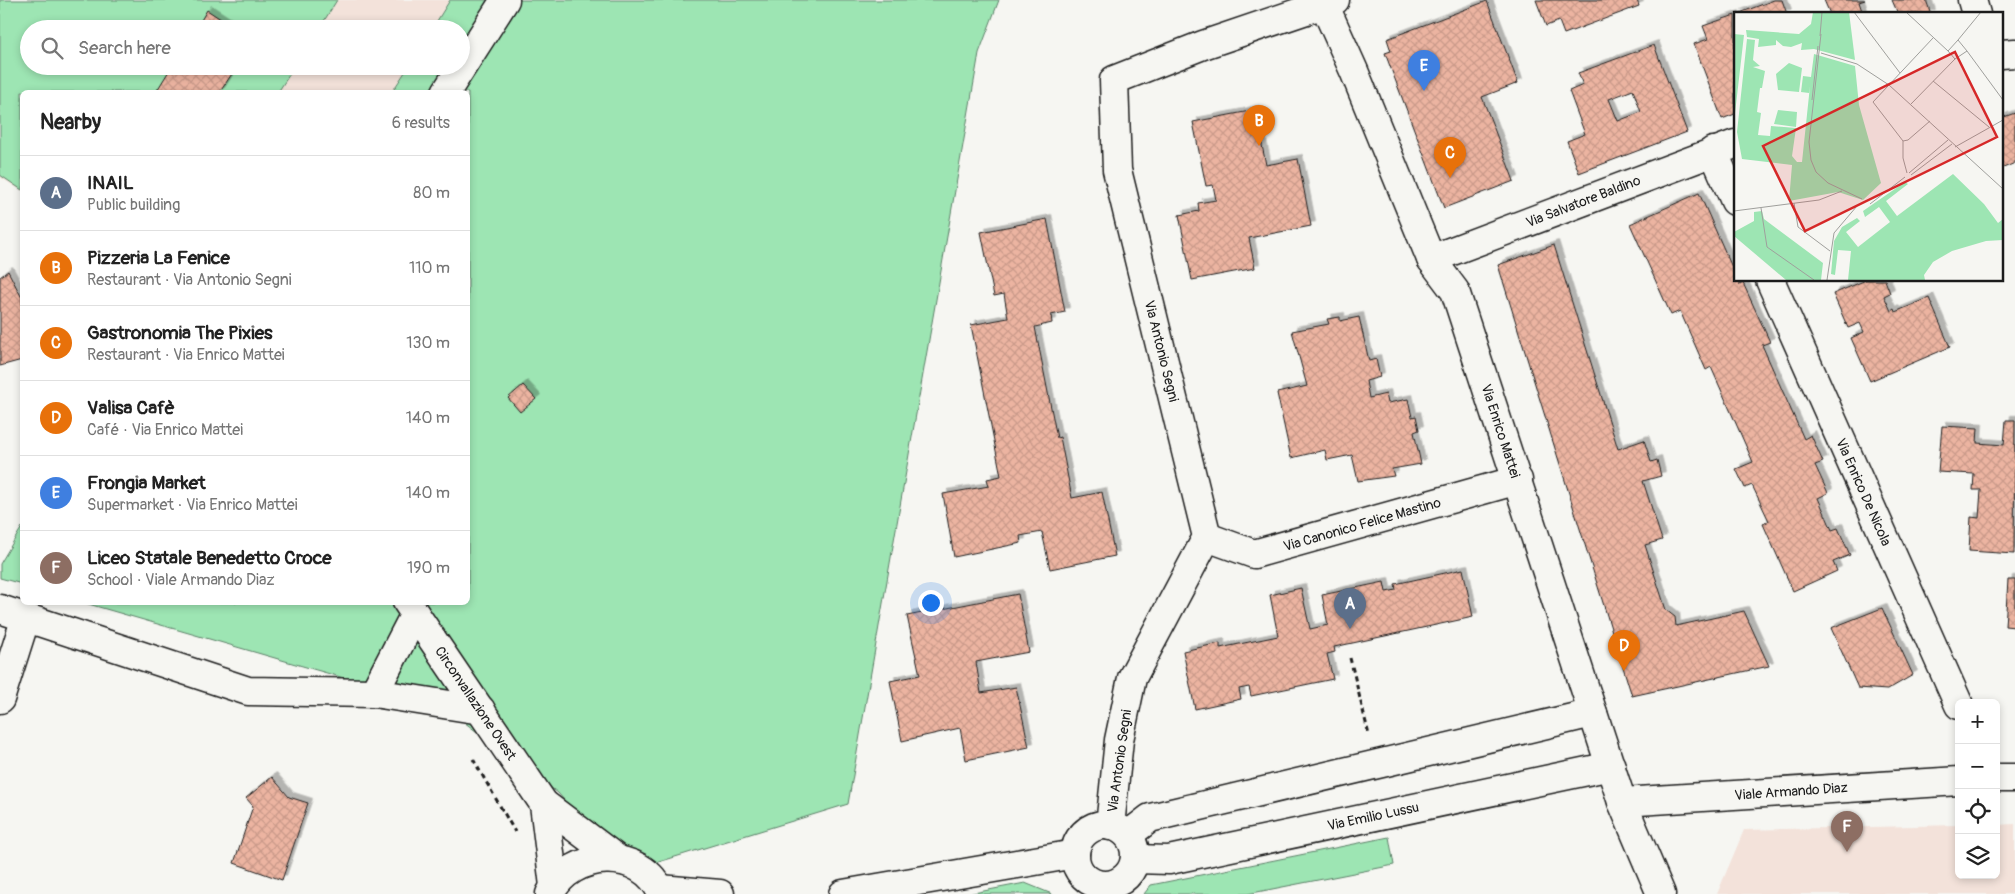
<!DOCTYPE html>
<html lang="en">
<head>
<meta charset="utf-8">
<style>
	:root { --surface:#fff; --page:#f2f2f2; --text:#222; --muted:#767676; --line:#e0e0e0; --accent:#1f6fb2 }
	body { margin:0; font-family:Pangolin,sans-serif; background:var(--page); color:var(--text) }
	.controls { position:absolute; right:15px; bottom:15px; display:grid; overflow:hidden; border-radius:8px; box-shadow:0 2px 8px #0003 }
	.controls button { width:45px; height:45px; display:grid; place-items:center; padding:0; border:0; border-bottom:1px solid var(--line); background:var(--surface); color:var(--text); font:25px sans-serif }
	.you { position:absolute; left:930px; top:602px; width:18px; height:18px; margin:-12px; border:4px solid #fff; border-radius:50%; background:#1a73e8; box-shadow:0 0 0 8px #1a73e833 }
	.badge { display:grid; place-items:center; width:32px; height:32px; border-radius:50%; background:var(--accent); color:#fff; font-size:16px; font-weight:700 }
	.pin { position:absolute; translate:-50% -41px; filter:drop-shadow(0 1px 2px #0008) }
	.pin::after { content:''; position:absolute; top:26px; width:18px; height:15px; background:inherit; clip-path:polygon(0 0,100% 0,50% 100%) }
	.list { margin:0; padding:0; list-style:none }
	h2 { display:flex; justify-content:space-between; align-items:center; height:65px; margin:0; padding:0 20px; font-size:21px }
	h2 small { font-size:16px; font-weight:400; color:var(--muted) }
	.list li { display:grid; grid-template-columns:32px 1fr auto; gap:15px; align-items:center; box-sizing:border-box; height:75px; padding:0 20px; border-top:1px solid var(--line) }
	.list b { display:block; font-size:19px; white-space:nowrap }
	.list p { margin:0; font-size:16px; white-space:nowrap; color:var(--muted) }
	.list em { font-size:16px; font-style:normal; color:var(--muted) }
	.icon { flex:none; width:28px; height:28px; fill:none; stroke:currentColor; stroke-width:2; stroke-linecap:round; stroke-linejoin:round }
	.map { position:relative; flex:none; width:2015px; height:894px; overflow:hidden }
	.search { position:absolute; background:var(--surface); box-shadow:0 2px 8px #0003; left:20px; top:20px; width:450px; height:55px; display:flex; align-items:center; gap:12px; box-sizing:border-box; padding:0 18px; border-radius:28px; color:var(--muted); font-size:19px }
	.panel { position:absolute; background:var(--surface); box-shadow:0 2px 8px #0003; left:20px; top:90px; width:450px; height:515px; border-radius:8px }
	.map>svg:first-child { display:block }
	.built { fill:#f3e2da }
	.green { fill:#9de5b3; stroke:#5c8068 }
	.building { fill:url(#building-cross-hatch); stroke:#1c1c1c; fill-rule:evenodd; filter:url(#shadow) }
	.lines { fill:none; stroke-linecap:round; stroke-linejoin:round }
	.minor-casing { stroke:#1c1c1c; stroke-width:31 }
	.tertiary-casing { stroke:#1c1c1c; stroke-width:31 }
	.path { stroke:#1c1c1c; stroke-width:3; stroke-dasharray:5 4; stroke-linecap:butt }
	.minor { stroke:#f6f6f2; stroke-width:28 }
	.tertiary { stroke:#f6f6f2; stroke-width:28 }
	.labels { text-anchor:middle; stroke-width:4; stroke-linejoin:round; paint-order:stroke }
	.street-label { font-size:14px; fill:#1c1c1c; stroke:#f6f6f2 }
	.inset-road { fill:none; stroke:#9f9f9c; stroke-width:1 }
	.view { fill:#d62828; fill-opacity:0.15; stroke:#d62828; stroke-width:2.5 }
	.inset-edge { fill:none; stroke:#1c1c1c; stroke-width:2.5 }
</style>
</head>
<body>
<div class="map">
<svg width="2015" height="894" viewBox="0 0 2015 894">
	<defs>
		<pattern id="building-cross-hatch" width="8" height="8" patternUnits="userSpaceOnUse" patternTransform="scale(1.25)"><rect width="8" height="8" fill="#ecb4a1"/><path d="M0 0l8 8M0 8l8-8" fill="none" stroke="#ca9a8a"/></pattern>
		<filter id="shadow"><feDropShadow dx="4.5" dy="-4.5" stdDeviation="0" flood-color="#0004"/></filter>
	</defs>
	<rect width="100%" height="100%" fill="#f6f6f2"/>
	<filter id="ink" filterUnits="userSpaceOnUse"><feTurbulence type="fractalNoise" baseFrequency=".02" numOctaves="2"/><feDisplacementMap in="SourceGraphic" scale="10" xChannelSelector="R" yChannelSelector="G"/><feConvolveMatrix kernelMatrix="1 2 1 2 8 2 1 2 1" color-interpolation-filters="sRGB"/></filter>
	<g filter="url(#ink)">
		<g class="built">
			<polygon points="0,0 450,0 432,29 29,29 29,66 409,66 392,92 22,92 22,191 0,177"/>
			<polygon points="2015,824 2015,894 1717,894 1744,830 1959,825 1959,875 1996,875 1996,825"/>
		</g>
		<g class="green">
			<polygon points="0,0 337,0 319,29 29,29 29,66 295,66 278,92 22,92 22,190 0,175"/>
			<polygon points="450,0 999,0 979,53 848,804 626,872 558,793 444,707 85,603 468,602 468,92 392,92 409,66 461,66 461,29 432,29"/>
			<polygon points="22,527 22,584 0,578 0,564"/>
			<polygon points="1389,837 1394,865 1247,894 1144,894 1151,885"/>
			<polygon points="1025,883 1052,894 968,894"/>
		</g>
		<g class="building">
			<polygon points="1536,0 1637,0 1639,6 1564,34 1559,21 1546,26"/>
			<polygon points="1774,0 1782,0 1787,14 1737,14"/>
			<polygon points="1824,0 1865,0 1859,2 1863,14 1830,14"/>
			<polygon points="1892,0 1926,0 1931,14 1898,14"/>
			<polygon points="1487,1 1518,83 1482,97 1514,181 1444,208 1385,53 1391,51 1387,39"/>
			<polygon points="207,10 236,29 196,29"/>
			<polygon points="1735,15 1735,114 1722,119 1694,44 1708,39 1703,26"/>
			<path d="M1654,45L1687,132L1579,173L1567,141L1585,134L1569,91L1583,85L1578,73ZM1633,90L1641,112L1618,121L1609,99Z"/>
			<polygon points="172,66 237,66 220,92 156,92"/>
			<polygon points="1255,110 1266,165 1298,159 1311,226 1249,238 1255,268 1192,280 1179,215 1199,211 1198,203 1216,200 1213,185 1206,186 1193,122"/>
			<polygon points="2015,113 2015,163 2001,169 2001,118"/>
			<polygon points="1699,193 1735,274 1735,280 1738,280 1740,285 1743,283 1770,342 1762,345 1804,439 1811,435 1823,462 1815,465 1828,493 1818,498 1832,530 1838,528 1850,555 1833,562 1837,571 1793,591 1763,524 1769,521 1752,485 1745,488 1736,469 1753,462 1711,367 1706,370 1680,311 1671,315 1630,224"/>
			<polygon points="1047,219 1065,312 1051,315 1052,323 1035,327 1057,438 1060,437 1072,498 1102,492 1115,556 1050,569 1042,532 1020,536 1021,543 954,557 943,494 989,486 987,479 1001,476 971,325 1008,318 1004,294 994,296 981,232"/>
			<polygon points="1554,245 1618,449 1644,440 1651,462 1657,460 1661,476 1643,481 1662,540 1645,545 1666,610 1675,617 1676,626 1744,611 1769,666 1632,696 1498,265"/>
			<polygon points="8,271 22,298 22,360 0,366 0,277"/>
			<polygon points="1866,280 1885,280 1890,293 1884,296 1891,311 1894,309 1895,312 1929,298 1950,347 1870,381 1851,338 1864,332 1860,323 1848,328 1833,294"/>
			<polygon points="1340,317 1340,321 1359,317 1369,361 1376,359 1380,377 1366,381 1369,398 1386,394 1388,403 1408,399 1412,417 1416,416 1419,430 1414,432 1421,464 1392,469 1394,476 1358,481 1352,455 1327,460 1325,450 1291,458 1277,393 1307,386 1292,331 1329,324 1327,319"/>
			<polygon points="523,385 536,399 520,412 508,398"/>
			<polygon points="2006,420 2015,420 2014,554 1969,551 1971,517 1979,518 1981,490 1973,490 1974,474 1938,472 1942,426 1978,428 1977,443 2004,445"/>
			<polygon points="1463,569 1473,617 1334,647 1335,652 1327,654 1333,679 1251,696 1249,687 1239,689 1241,699 1195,709 1183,651 1220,643 1220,648 1278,636 1270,595 1301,588 1310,629 1328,625 1322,595 1384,582 1386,592 1396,590 1395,584"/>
			<polygon points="2008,580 2015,580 2015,627 2005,626"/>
			<polygon points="1018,594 1029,652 976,662 981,693 1016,687 1029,747 966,760 960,728 902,741 890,681 920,675 907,616"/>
			<polygon points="1882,608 1913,675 1887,690 1858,688 1831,628"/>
			<polygon points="272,777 289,797 308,803 282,880 234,863 253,806 246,798"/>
		</g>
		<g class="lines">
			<defs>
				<g id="minor">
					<polyline points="1972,0 1976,14"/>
					<polyline points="2001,54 2015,53"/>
					<polyline points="1713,151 1735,201"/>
					<polyline points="1431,259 1735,144"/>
					<polyline points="1770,280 1959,705"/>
					<polyline points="1207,537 1254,554 1518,480"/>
					<polyline points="0,609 248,691 374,693 481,710"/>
					<polyline points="374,693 415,614"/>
					<polyline points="0,699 26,617"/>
					<polyline points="1996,778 2015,778"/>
					<polyline points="1622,802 1959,781"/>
					<polyline points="1110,826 1119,740 1132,678 1207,537 1117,170 1114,80 1203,45 1324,4 1322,0"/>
				</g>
				<g id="tertiary">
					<polyline points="1335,0 1324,4 1354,71 1431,259 1455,291 1622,802 1661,894"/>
					<polyline points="446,92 505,0"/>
					<polyline points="407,602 544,804 617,859"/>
					<polyline points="544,804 554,886"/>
					<circle cx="1105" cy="855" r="30"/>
					<polyline points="1128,835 1150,818 1593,713"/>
					<polyline points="1135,859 1169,860 1611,766"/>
					<polyline points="660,889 720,894"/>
					<path d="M550,894C571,850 642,846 662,894"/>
					<polyline points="843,894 1075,854"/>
				</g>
			</defs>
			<use href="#minor" class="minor-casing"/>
			<use href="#tertiary" class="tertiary-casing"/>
			<g class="path">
				<polyline points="1350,658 1369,735"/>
				<polyline points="473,759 515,832"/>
			</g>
			<use href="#minor" class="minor"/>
			<use href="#tertiary" class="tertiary"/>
		</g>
	</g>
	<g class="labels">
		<g class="street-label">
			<text transform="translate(1583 201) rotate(-21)" y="5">Via Salvatore Baldino</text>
			<text transform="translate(1162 351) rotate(76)" y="5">Via Antonio Segni</text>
			<text transform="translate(1501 431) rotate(72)" y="5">Via Enrico Mattei</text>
			<text transform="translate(1864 492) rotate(66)" y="5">Via Enrico De Nicola</text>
			<text transform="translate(1362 524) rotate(-16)" y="5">Via Canonico Felice Mastino</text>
			<text transform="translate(476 703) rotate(56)" y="5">Circonvallazione Ovest</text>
			<text transform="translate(1119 761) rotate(-82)" y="5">Via Antonio Segni</text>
			<text transform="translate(1791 791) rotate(-4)" y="5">Viale Armando Diaz</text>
			<text transform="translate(1373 816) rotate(-12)" y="5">Via Emilio Lussu</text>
		</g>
	</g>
	<g transform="translate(1734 12)">
		<rect width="269" height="269" fill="#f6f6f2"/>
		<path d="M79,0H115L121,48L80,37L67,38L68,31L57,35L49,34L42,28V33L24,35L25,27L13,25L12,18L65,22L77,12ZM0,22L10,23L0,110ZM13,27L21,28L19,48L26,54L19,55L31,59L28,76H26L23,100L27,101L24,123L36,124L37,114L62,116L58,144L63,150H68L76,74L75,81L67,80L69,64L77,65L80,42L121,54L125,93L147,171L129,188L104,180L55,189L58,153L8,147L3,120ZM55,51L68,56L65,80L44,78L42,62ZM44,98L63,100L62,115L40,112ZM219,162L250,192L264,211L269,207V228L252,229L218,239L199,250L190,263L191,268H114L117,239L104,238L101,263L97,262L100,229L108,215L123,206L126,209L112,220L124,235L156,210L145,195L131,205L129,199L171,170L174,172L152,189L163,204ZM28,199L30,207L89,251L87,268H52L0,224V220L20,209V200Z" fill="#9de5b3"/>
		<path class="inset-road" d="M120,0L166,61M172,0L214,39M87,22L75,130L77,148L82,160L94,171L128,187M86,24L88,0M224,28L247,0M233,39L269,88M87,41L123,52L155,73L269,177M199,69L255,115M78,88L84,34M177,92L221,47L233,39L224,28L214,39L221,47M169,129L174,128L196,109M221,135L269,108M173,161L169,146V129L139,90L199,26M175,161L214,128M177,163L218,132M60,191L64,215L96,239M136,192L171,165M27,196L33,235L80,268M0,199L85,188L108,179M93,268L100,221L123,194"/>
		<path class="view" d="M221,40L263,125L71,219L29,134Z"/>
		<rect width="269" height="269" class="inset-edge"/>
	</g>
</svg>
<div class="controls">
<button>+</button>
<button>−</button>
<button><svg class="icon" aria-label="locate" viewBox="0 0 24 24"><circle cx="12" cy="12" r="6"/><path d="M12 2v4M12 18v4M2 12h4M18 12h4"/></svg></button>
<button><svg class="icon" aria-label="layers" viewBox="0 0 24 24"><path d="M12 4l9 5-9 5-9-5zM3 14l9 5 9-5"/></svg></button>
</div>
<div class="you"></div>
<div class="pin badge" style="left:1350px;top:629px;background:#5c6f8a">A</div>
<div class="pin badge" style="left:1259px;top:146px;background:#e8710a">B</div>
<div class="pin badge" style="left:1450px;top:178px;background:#e8710a">C</div>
<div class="pin badge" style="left:1624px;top:671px;background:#e8710a">D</div>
<div class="pin badge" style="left:1424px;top:91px;background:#3f7fe0">E</div>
<div class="pin badge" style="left:1847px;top:852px;background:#8d6e63">F</div>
<div class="search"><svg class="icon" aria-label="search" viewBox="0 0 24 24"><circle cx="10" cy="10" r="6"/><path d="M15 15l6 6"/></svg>Search here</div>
<section class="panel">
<h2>Nearby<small>6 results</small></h2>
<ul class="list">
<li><span class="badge" style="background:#5c6f8a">A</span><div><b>INAIL</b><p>Public building</p></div><em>80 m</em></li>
<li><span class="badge" style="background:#e8710a">B</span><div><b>Pizzeria La Fenice</b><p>Restaurant · Via Antonio Segni</p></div><em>110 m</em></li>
<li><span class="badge" style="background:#e8710a">C</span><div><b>Gastronomia The Pixies</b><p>Restaurant · Via Enrico Mattei</p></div><em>130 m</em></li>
<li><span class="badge" style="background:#e8710a">D</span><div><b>Valisa Cafè</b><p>Café · Via Enrico Mattei</p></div><em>140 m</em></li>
<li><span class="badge" style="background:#3f7fe0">E</span><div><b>Frongia Market</b><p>Supermarket · Via Enrico Mattei</p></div><em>140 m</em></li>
<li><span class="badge" style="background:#8d6e63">F</span><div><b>Liceo Statale Benedetto Croce</b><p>School · Viale Armando Diaz</p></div><em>190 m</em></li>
</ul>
</section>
</div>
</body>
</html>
